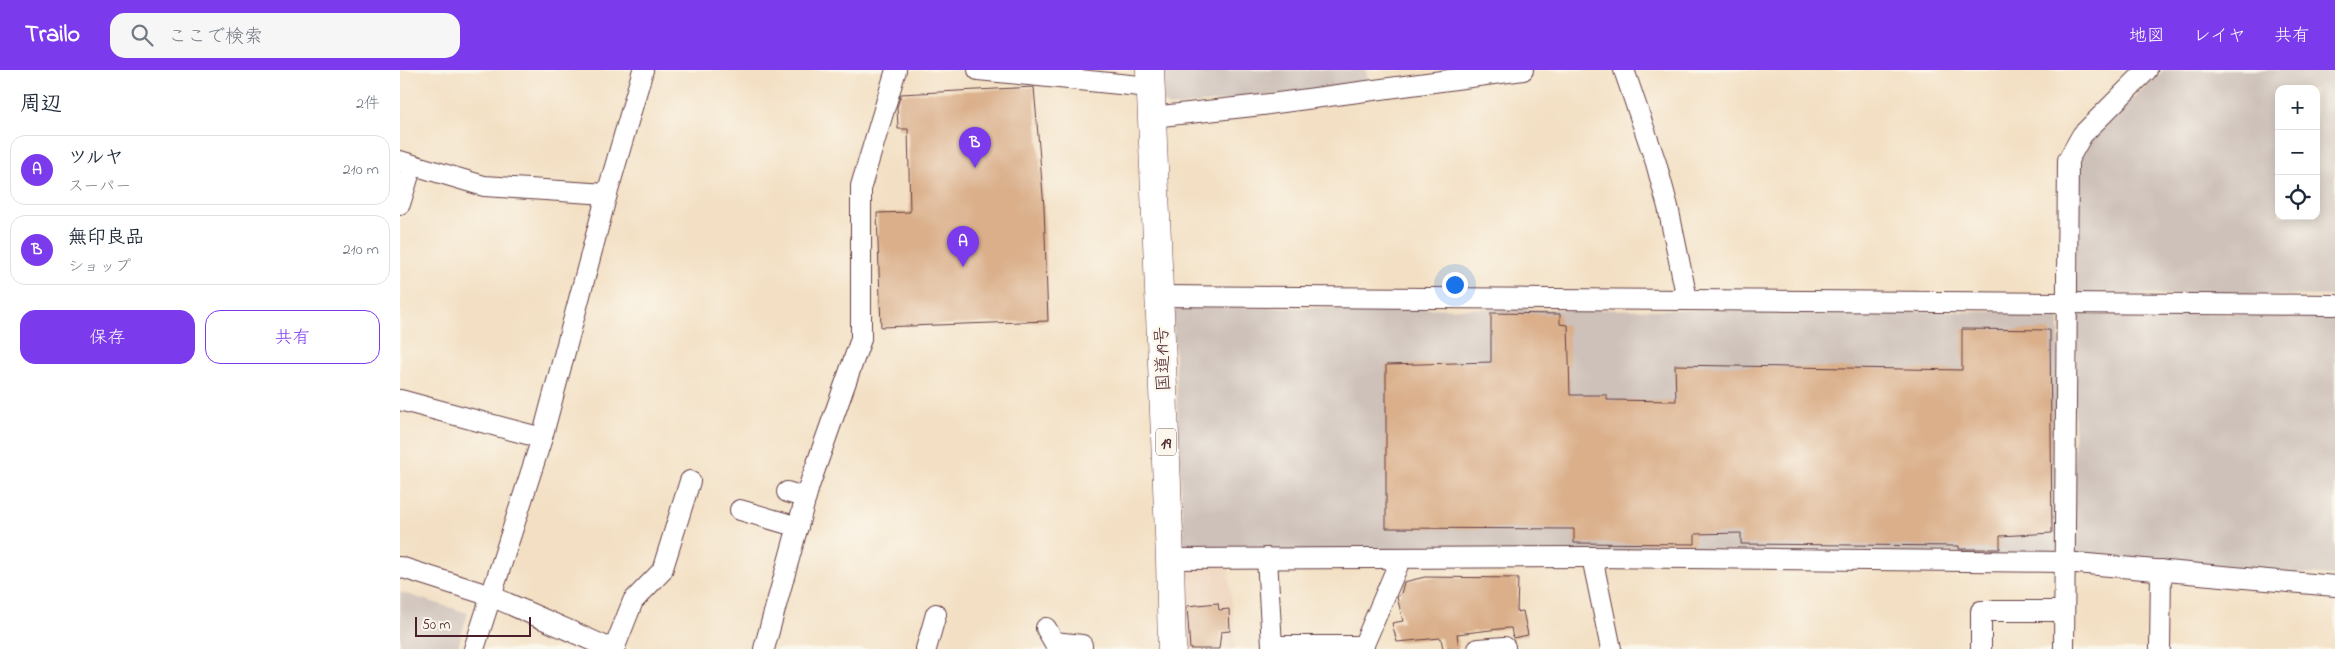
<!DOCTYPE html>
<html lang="ja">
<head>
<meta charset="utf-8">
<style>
	:root { --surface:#fff; --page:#f6f6f7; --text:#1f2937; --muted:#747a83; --line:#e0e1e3; --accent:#7c3aed }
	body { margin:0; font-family:"Indie Flower","Klee One",sans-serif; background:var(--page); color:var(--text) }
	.controls { position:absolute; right:15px; top:15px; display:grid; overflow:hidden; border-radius:10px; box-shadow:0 2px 12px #0003 }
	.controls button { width:45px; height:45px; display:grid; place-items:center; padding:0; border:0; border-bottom:1px solid var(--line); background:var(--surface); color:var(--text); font:25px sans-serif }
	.scale { position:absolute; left:15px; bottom:12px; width:116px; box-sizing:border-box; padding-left:5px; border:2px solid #4a1f2b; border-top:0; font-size:14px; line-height:18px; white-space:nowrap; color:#4a1f2b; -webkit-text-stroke:4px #fbf7ec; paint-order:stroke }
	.you { position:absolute; left:1054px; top:214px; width:18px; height:18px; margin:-12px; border:4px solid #fff; border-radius:50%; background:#1a73e8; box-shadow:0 0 0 8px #1a73e833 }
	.badge { display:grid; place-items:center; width:32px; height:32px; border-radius:50%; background:var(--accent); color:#fff; font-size:16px; font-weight:700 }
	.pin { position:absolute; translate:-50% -41px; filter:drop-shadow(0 1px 2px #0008) }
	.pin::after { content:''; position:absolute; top:26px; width:18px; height:15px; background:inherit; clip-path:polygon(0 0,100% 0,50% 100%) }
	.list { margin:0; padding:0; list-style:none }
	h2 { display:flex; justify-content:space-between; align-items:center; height:65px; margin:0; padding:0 20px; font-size:21px }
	h2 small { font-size:16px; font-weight:400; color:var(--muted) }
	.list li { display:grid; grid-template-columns:32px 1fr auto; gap:15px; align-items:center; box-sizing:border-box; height:70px; margin:0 10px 10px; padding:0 10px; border:1px solid var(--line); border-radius:15px }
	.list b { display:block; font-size:19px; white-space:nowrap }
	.list p { margin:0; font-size:16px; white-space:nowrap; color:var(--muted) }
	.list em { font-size:16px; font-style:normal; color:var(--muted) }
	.actions { display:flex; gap:10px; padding:15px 20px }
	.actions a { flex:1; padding:11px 0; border:1px solid var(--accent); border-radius:15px; text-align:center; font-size:18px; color:var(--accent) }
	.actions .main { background:var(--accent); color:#fff }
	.icon { flex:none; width:28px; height:28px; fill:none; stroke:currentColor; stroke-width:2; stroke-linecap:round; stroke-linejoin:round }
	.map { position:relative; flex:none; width:1935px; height:579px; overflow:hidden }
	header { display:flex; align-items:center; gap:30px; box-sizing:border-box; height:70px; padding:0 25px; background:var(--accent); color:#fff }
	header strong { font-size:24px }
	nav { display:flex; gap:28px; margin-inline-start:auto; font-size:18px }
	.search { width:350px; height:45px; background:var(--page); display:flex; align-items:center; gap:12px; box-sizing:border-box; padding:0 18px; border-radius:15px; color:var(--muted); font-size:19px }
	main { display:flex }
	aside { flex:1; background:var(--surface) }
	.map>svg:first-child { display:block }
	.built { fill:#edd1b9 }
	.industrial { fill:#cec1b9; fill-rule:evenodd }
	.building { fill:#daaf8a }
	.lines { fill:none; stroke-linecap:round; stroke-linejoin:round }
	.minor-casing { stroke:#633c42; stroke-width:22 }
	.highway-casing { stroke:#633c42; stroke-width:29 }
	.minor { stroke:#fff; stroke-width:20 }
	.highway { stroke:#fff; stroke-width:28 }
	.labels { text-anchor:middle; stroke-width:5; stroke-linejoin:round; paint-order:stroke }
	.shield { fill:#fbf7ec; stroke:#7f6065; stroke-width:1 }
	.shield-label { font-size:16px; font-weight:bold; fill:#4a1f2b }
	.street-label { font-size:18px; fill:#4a1f2b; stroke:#fbf7ec }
</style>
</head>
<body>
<header>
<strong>Trailo</strong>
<div class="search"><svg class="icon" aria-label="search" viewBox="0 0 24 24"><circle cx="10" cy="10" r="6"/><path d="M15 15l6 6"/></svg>ここで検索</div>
<nav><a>地図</a><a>レイヤ</a><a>共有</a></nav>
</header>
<main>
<aside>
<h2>周辺<small>2件</small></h2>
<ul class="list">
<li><span class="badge">A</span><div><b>ツルヤ</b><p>スーパー</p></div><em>210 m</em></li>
<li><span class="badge">B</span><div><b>無印良品</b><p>ショップ</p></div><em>210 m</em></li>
</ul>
<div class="actions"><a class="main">保存</a><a>共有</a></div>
</aside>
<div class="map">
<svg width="1935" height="579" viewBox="0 0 1935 579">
	<rect width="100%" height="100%" fill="#fbf7ec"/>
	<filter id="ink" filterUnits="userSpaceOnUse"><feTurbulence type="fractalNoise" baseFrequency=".02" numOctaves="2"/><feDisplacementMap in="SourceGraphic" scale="10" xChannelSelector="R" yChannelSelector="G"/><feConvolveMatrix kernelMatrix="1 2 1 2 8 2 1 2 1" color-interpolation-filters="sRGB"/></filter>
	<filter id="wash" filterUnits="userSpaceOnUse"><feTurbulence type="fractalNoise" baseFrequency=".0096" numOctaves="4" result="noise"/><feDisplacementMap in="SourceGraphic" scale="20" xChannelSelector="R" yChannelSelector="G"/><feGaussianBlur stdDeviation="1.12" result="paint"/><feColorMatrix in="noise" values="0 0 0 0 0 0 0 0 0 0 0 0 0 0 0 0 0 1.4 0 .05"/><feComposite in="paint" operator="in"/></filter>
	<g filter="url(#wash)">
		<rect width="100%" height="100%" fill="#f3e0c4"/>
		<polygon class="built" points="828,494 836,579 785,579 783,497"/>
		<g class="industrial">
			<polygon points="763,0 966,0 969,14 769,37 763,32"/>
			<path d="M1764,0H1935V226L1675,224L1674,95L1688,69ZM1879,19H1916V146H1879Z"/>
			<polygon points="779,237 1650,242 1659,248 1658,486 784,481 773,243"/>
			<polygon points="1677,243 1935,244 1935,506 1672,486"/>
			<polygon points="0,522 68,543 57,579 0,579"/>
		</g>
		<g id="blocks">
			<g class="building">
				<polygon points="634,17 644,137 648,251 481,257 477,143 510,142 508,59 498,59 497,37 501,24"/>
				<polygon points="1091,243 1160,244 1160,254 1168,255 1170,325 1207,325 1207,330 1276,331 1275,295 1562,300 1562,259 1650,260 1652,463 1600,466 1600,479 1559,479 1559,476 1341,474 1341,463 1295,464 1295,474 1174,473 1174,459 986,458 986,295 1091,292"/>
				<polygon points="1025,507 1118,508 1117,542 1123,541 1128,565 1113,568 1111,558 1108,558 1057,564 1059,579 1043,579 1041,568 997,572 992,553 1003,551 997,527 1001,524 1004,512"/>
				<polygon points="818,533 819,540 829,539 830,561 821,562 819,579 790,579 787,536"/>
			</g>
		</g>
	</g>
	<g filter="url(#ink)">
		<use href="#blocks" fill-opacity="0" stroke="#633c42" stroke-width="1"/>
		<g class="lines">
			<defs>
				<g id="minor">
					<polyline points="578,0 750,17"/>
					<polyline points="1224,0 1256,93 1268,137 1287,229"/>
					<polyline points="752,47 862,35 1123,0"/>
					<polyline points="0,91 84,116 207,124"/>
					<polyline points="0,134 12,95"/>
					<polyline points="760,226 1935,235"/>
					<polyline points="0,330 142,368"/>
					<polyline points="387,422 406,428"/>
					<polyline points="340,440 398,457"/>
					<polyline points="1192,487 1211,579"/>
					<polyline points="867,488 872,576 964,576"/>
					<polyline points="770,489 1192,487 1665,492 1935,516"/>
					<polyline points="0,497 91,526 211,579"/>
					<polyline points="646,558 654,572 682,575 682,579"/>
					<polyline points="74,579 142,368 207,124 243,0"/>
					<polyline points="214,579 233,531 262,501 290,411"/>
					<polyline points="364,579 409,416 461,269 461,116 496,0"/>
					<polyline points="526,579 536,544"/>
					<polyline points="962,579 1001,488"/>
					<polyline points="1078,579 1105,577 1105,579"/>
					<polyline points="1581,579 1581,541 1664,541"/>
					<polyline points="1664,579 1668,90 1682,65 1747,0"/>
					<polyline points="1760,579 1761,500"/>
				</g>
				<polyline id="highway" points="750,0 770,489 772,579"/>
			</defs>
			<use href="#minor" class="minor-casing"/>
			<use href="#highway" class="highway-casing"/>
			<use href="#minor" class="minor"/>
			<use href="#highway" class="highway"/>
		</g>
	</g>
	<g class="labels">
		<rect class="shield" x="756" y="358.5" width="20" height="27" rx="4"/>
		<g class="shield-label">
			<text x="766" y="378">19</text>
		</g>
		<g class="street-label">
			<text transform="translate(762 289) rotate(-92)" y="6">国道19号</text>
		</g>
	</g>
</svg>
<div class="controls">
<button>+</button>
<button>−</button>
<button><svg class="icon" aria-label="locate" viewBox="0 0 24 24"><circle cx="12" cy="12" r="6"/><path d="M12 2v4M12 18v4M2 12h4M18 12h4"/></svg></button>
</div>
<div class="scale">50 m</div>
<div class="you"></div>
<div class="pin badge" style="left:563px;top:197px">A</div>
<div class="pin badge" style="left:575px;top:98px">B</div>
</div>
</main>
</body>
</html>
